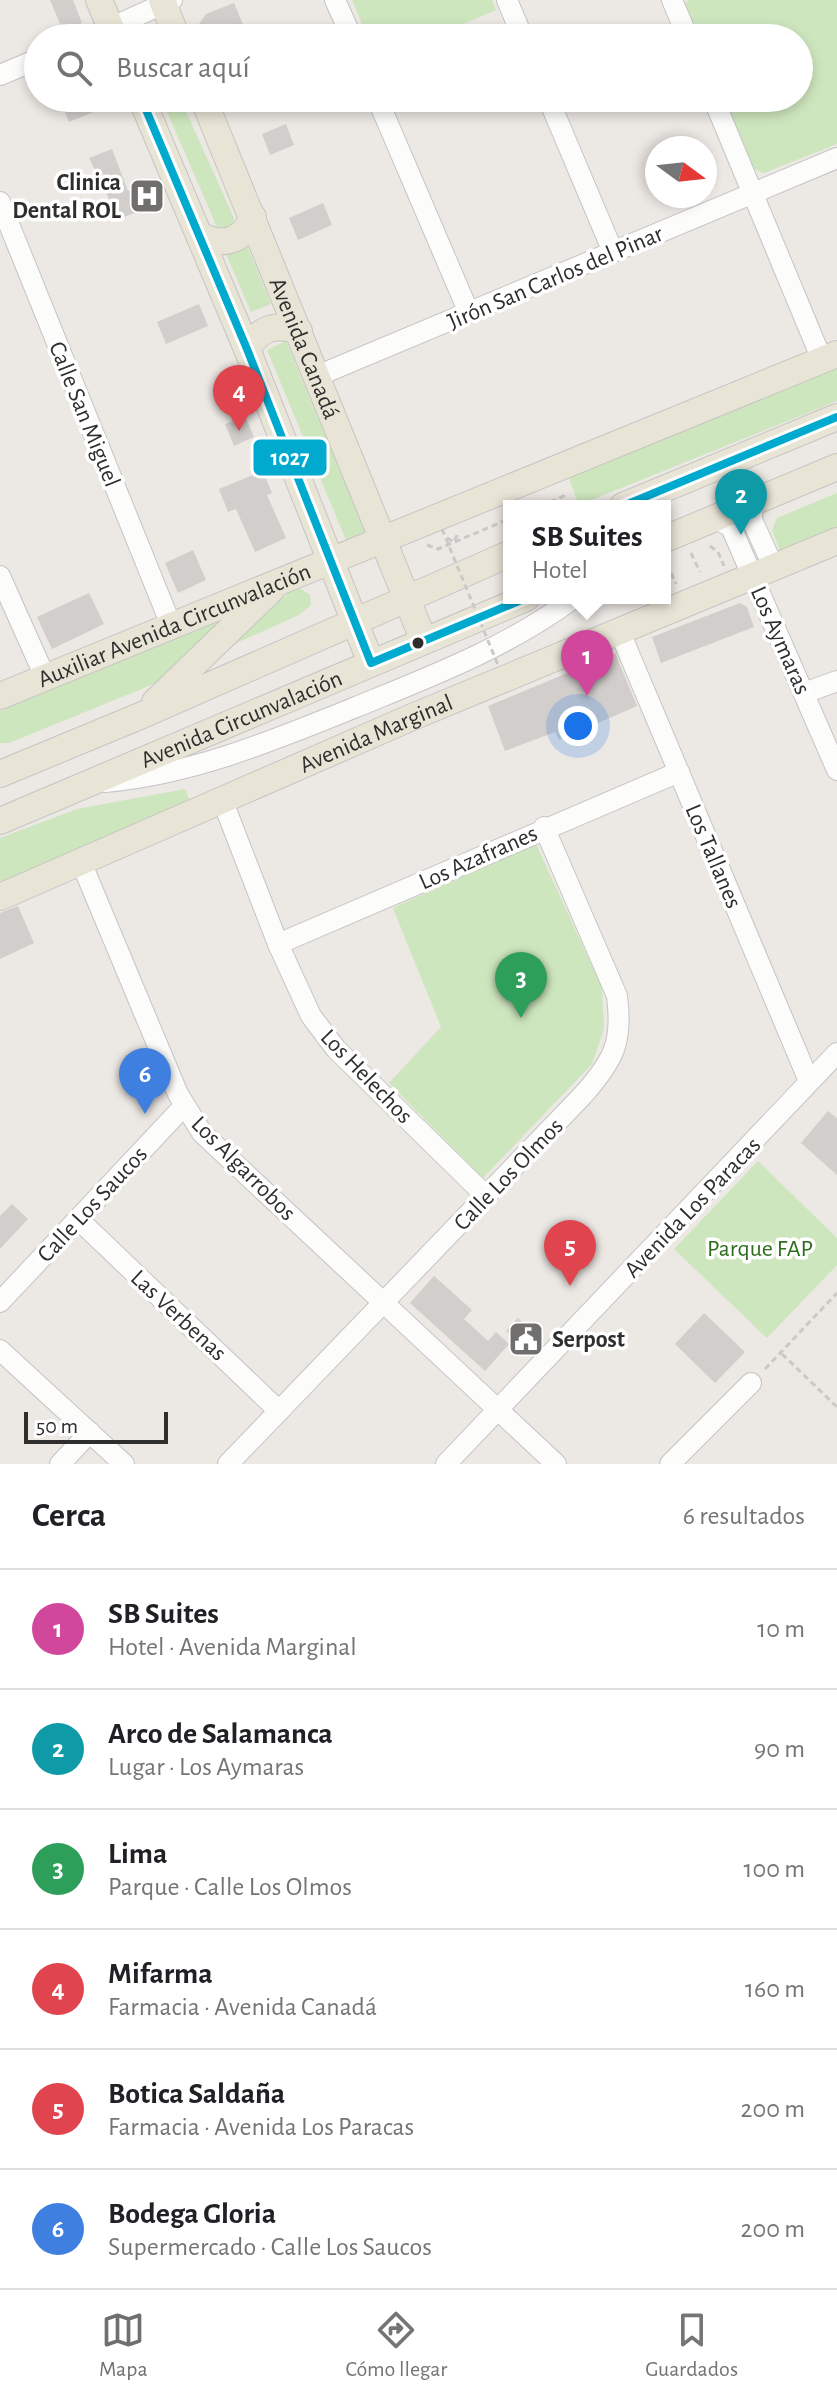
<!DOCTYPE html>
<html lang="es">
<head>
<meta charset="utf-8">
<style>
	:root { --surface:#fff; --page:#f6f6f6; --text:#202124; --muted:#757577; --line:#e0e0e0; --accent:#706f6e }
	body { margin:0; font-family:"Alegreya Sans",sans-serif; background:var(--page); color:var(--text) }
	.compass { position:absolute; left:645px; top:136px; width:72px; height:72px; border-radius:50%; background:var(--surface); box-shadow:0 4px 12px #0003; rotate:105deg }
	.scale { position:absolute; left:24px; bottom:20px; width:144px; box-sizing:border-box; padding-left:8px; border:4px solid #2e2e2e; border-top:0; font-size:22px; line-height:28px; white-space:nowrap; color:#2e2e2e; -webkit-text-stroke:6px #fff; paint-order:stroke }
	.you { position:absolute; left:578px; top:726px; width:28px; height:28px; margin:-20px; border:6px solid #fff; border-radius:50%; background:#1a73e8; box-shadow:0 0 0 12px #1a73e833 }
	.badge { display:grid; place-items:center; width:52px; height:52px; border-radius:50%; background:var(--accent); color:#fff; font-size:26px; font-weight:700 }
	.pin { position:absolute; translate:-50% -66px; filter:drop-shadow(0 2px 4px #0008) }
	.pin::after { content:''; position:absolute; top:42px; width:28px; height:24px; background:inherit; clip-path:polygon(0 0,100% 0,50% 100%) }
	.popup { position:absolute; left:503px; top:500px; width:168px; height:104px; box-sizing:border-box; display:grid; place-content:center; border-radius:0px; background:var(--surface); filter:drop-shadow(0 2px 6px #0005); font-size:26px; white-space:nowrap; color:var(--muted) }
	.popup b { font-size:30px; color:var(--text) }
	.popup::after { content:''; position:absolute; left:50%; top:100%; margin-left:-16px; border:16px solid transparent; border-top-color:var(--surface) }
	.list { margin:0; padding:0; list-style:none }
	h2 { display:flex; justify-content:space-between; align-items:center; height:104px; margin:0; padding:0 32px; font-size:34px }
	h2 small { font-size:26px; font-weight:400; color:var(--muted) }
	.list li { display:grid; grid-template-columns:52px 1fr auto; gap:24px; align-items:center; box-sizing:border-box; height:120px; padding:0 32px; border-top:2px solid var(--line) }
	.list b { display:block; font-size:30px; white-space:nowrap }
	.list p { margin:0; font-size:26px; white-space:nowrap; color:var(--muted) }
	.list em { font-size:26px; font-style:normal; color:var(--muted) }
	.icon { flex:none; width:44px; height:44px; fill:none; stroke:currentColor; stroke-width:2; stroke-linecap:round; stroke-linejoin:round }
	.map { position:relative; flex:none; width:837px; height:1464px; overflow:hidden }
	.search { position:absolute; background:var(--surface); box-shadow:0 4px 12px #0003; left:24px; right:24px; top:24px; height:88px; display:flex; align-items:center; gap:20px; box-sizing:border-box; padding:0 28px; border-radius:44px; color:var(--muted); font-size:30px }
	.sheet { height:824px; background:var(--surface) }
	nav { display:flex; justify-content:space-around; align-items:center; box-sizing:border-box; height:112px; border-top:2px solid var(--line); background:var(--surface); font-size:22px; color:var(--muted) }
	nav a { display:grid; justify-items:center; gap:4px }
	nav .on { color:var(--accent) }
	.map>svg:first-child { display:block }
	.green { fill:#cee6be }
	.building { fill:#d1cecb }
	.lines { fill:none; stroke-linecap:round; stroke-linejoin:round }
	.minor-casing { stroke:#c5c4c5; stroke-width:22 }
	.major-casing { stroke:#c6c5c4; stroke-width:28 }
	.path { stroke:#c9c9c8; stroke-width:3; stroke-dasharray:6 4; stroke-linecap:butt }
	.minor { stroke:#fcfcfb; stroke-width:20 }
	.major { stroke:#e8e4d6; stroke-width:26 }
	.path-bridge { stroke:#c9c9c8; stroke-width:3; stroke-dasharray:6 4; stroke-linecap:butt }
	.bus-1-casing { stroke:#fff; stroke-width:14 }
	.bus-1 { stroke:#00a9ce; stroke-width:8 }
	.bus-dot { fill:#2e2e2e; stroke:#fff; stroke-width:3 }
	.labels { text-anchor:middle; stroke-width:7; stroke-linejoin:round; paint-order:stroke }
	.poi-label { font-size:24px; font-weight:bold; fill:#2e2e2e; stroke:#fff; text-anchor:end }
	.street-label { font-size:24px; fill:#2e2e2e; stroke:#fff }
	.park-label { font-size:24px; fill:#2c6e1b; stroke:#fff }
	.line-badge { stroke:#fff; stroke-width:3 }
	.badge-label { font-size:22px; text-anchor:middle; font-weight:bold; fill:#fff }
</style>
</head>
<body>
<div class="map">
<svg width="837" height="1464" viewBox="0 0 837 1464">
	<rect width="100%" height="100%" fill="#ece8e4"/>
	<g class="green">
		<polygon points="352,0 492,0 496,10 430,38 368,38"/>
		<polygon points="689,0 837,0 837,144 764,173 751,168 721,98 799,98 799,38 695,38 684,5"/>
		<polygon points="161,98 180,98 234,218 232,226 226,229 217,227"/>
		<polygon points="247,245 271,304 251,312 226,254"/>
		<polygon points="286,341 372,548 353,557 267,350"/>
		<polygon points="837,365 837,401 579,505 568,476"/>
		<polygon points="837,493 837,531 781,554 772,530 777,518"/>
		<polygon points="296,586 310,595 311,605 299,615 230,646"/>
		<polygon points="244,611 188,670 9,743 0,743 0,711"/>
		<polygon points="185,789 190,801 0,883 0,838 77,809"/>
		<polygon points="536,844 602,988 604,1029 592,1064 483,1178 389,1083 441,1027 393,908"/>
		<polygon points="758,1161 837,1238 837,1265 767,1338 674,1249"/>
	</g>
	<g class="building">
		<polygon points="50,0 73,0 82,23 63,31"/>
		<polygon points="234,3 244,27 216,38 205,38 199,24 206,14"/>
		<polygon points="59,98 125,98 125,99 69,122"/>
		<polygon points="286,124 294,145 270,155 262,134"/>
		<polygon points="112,149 128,191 148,183 156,204 119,219 89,158"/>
		<polygon points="323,203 332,225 298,240 289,218"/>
		<polygon points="199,304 208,326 166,344 157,322"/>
		<polygon points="245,416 254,437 234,446 225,424"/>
		<polygon points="263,471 272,493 267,495 286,538 255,552 236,509 228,512 219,489"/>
		<polygon points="193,550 206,580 178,593 165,563"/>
		<polygon points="89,593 104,624 52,649 37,617"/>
		<polygon points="740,603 747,607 754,627 661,663 652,637"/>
		<polygon points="615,653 637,706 559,740 555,732 505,751 488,706"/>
		<polygon points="18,906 34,943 0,959 0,913"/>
		<polygon points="828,1111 837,1118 837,1175 801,1143"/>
		<polygon points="12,1204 28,1219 0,1249 0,1216"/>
		<polygon points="434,1276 472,1310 464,1319 488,1341 496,1332 509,1344 485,1371 410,1303"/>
		<polygon points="704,1313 745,1352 715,1383 675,1344"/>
		<polygon points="518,1318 538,1338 526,1350 506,1331"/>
	</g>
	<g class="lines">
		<defs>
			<g id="minor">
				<polyline points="335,0 352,38"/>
				<polyline points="507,0 523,38"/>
				<polyline points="672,0 688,38"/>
				<polyline points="88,38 172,0"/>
				<polyline points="0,75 38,59"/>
				<polyline points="377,98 469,313"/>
				<polyline points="548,98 613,252"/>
				<polyline points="713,98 822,360"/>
				<polyline points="0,202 171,625"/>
				<polyline points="317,376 837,158"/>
				<polyline points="753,502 752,520 773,566"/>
				<polyline points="715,518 731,527 837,770"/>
				<polyline points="0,576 45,677"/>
				<polyline points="619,630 809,1081"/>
				<polyline points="804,693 837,681"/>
				<path d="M105,782C194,774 274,740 356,707C432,676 508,647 574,598"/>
				<polyline points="223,802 278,944 311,1016 336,1049 486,1196"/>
				<polyline points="81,862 178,1094 202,1133 556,1464"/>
				<polyline points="278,944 679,772"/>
				<polyline points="78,1219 279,1411"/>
				<polyline points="0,1302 184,1106"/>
				<polyline points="0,1350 124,1464"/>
				<polyline points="60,1464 90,1432"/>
				<path d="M228,1464L583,1095C614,1060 623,1042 617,996L544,827"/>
				<polyline points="446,1464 837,1053"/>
				<polyline points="670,1464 751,1383"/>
			</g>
			<g id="major">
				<polyline points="99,0 115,38"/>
				<polyline points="162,0 177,38"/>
				<polyline points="141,98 247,349 371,663"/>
				<path id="s1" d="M203,98L424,641"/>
				<path d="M201,236C225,247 242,241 253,217"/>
				<path d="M247,349C260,328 275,323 299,331"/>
				<polyline points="623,506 837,417"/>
				<polyline points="665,539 837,467"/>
				<path id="s2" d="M0,696L837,354"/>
				<polyline points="155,702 271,590"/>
				<polyline points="0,774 140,716 509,554"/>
				<path id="s3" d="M0,821L526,598"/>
				<path id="s4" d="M0,897L410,718L837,541"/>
			</g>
		</defs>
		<use href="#minor" class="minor-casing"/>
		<use href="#major" class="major-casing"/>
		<g class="path">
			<polyline points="541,506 566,495"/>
			<polyline points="447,538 454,542 457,535"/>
			<polyline points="427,545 438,549 509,519"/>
			<polyline points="710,546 718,552 724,566"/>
			<polyline points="691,553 700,572"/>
			<polyline points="667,564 676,584"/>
			<polyline points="591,607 605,598"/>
			<polyline points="782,1354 837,1407"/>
			<polyline points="765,1369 837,1293"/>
		</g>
		<use href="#minor" class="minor"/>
		<use href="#major" class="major"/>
		<polyline class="path-bridge" points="442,529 498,665"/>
		<defs>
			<g id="bus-1">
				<polyline points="141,98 247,349 371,663 526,598"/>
				<polyline points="623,506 837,417"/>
			</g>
		</defs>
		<use href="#bus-1" class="bus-1-casing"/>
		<use href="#bus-1" class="bus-1"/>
	</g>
	<defs>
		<symbol id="hospital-square" viewBox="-11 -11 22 22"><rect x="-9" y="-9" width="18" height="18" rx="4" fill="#706f6e" stroke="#fff"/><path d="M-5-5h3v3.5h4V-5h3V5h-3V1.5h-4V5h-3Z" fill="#fff"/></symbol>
		<symbol id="civic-square" viewBox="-11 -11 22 22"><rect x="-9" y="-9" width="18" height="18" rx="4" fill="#706f6e" stroke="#fff"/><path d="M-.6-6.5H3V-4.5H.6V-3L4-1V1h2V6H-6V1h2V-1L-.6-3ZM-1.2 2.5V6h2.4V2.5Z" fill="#fff"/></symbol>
	</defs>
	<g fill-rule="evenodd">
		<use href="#hospital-square" x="127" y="176" width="40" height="40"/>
		<use href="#civic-square" x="506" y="1319" width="40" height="40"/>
	</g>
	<circle class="bus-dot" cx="418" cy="643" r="7"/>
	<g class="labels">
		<g class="poi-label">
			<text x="121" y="190">Clinica<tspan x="121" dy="28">Dental ROL</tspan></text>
			<text x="552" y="1347" text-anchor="start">Serpost</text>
		</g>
		<g class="street-label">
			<text transform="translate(555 277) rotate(-23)" y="8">Jirón San Carlos del Pinar</text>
			<text dy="8" stroke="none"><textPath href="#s1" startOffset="270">Avenida Canadá</textPath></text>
			<text transform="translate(85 414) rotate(68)" y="8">Calle San Miguel</text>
			<text dy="8" stroke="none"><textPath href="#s2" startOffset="188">Auxiliar Avenida Circunvalación</textPath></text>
			<text transform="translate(781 640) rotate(66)" y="8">Los Aymaras</text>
			<text dy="8" stroke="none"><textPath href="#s3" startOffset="262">Avenida Circunvalación</textPath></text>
			<text dy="8" stroke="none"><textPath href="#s4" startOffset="410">Avenida Marginal</textPath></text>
			<text transform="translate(714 856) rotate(67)" y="8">Los Tallanes</text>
			<text transform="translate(478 857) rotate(-24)" y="8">Los Azafranes</text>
			<text transform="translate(367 1076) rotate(46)" y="8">Los Helechos</text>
			<text transform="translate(244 1168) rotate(45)" y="8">Los Algarrobos</text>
			<text transform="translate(508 1174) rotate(-46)" y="8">Calle Los Olmos</text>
			<text transform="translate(92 1204) rotate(-47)" y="8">Calle Los Saucos</text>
			<text transform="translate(692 1207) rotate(-46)" y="8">Avenida Los Paracas</text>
			<text transform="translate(179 1315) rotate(43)" y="8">Las Verbenas</text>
		</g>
		<g class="park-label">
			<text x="760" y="1256">Parque FAP</text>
		</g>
	</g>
	<rect class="line-badge" x="252" y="438" width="76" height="39" rx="8" fill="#00a9ce"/>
	<g class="badge-label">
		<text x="290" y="465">1027</text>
	</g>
</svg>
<svg class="compass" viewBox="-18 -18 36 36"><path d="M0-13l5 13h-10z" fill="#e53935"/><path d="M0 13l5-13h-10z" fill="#757577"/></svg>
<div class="scale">50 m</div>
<div class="you"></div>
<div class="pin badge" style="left:587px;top:696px;background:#d1479c">1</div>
<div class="popup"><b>SB Suites</b>Hotel</div>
<div class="pin badge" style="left:741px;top:535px;background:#0f9aa8">2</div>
<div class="pin badge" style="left:521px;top:1018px;background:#2e9e5b">3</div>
<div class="pin badge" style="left:239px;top:431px;background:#e0444e">4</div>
<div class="pin badge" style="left:570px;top:1286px;background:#e0444e">5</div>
<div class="pin badge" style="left:145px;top:1114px;background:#3f7fe0">6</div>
<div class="search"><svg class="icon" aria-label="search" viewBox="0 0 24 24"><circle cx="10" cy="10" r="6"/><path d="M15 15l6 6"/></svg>Buscar aquí</div>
</div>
<section class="sheet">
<h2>Cerca<small>6 resultados</small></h2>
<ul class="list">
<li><span class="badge" style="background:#d1479c">1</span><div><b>SB Suites</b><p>Hotel · Avenida Marginal</p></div><em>10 m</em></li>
<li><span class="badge" style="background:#0f9aa8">2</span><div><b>Arco de Salamanca</b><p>Lugar · Los Aymaras</p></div><em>90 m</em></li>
<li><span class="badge" style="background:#2e9e5b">3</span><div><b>Lima</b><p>Parque · Calle Los Olmos</p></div><em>100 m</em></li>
<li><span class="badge" style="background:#e0444e">4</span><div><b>Mifarma</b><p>Farmacia · Avenida Canadá</p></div><em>160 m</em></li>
<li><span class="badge" style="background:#e0444e">5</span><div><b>Botica Saldaña</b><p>Farmacia · Avenida Los Paracas</p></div><em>200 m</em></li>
<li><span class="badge" style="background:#3f7fe0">6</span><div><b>Bodega Gloria</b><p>Supermercado · Calle Los Saucos</p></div><em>200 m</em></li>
</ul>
</section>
<nav>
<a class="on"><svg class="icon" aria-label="map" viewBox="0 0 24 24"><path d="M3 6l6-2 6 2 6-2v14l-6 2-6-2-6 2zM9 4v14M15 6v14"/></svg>Mapa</a>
<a><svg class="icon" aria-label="directions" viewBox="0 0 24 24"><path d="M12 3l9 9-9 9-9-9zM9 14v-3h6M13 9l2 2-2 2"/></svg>Cómo llegar</a>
<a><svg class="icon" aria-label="saved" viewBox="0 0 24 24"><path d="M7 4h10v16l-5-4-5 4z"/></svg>Guardados</a>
</nav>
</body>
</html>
